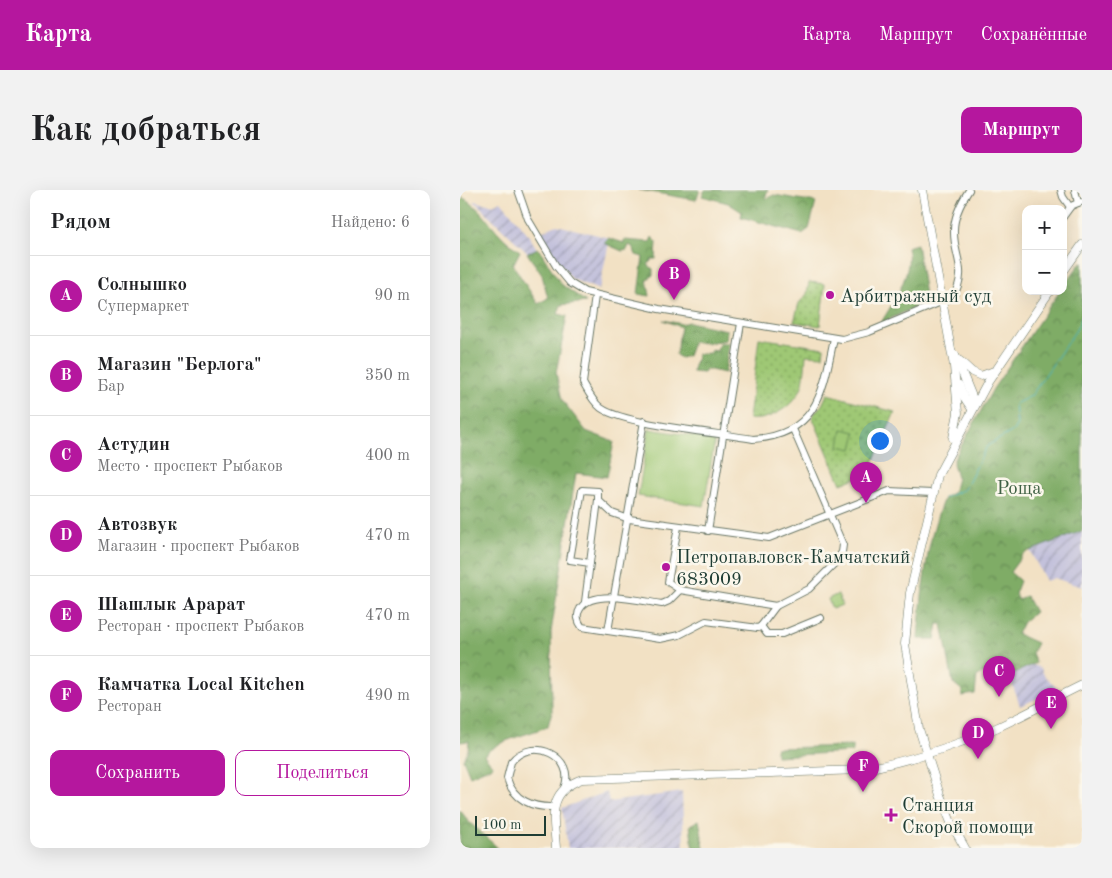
<!DOCTYPE html>
<html lang="ru">
<head>
<meta charset="utf-8">
<style>
	:root { --surface:#fff; --page:#f2f2f2; --text:#202124; --muted:#757577; --line:#e0e0e0; --accent:#b5179e }
	body { margin:0; font-family:"Old Standard TT",serif; background:var(--page); color:var(--text) }
	.controls { position:absolute; right:15px; top:15px; display:grid; overflow:hidden; border-radius:10px; box-shadow:0 5px 20px #0002 }
	.controls button { width:45px; height:45px; display:grid; place-items:center; padding:0; border:0; border-bottom:1px solid var(--line); background:var(--surface); color:var(--text); font:25px sans-serif }
	.scale { position:absolute; left:15px; bottom:12px; width:71px; box-sizing:border-box; padding-left:5px; border:2px solid #1f3d34; border-top:0; font-size:14px; line-height:18px; white-space:nowrap; color:#1f3d34; -webkit-text-stroke:4px #fbf7ec; paint-order:stroke }
	.you { position:absolute; left:419px; top:250px; width:18px; height:18px; margin:-12px; border:4px solid #fff; border-radius:50%; background:#1a73e8; box-shadow:0 0 0 8px #1a73e833 }
	.badge { display:grid; place-items:center; width:32px; height:32px; border-radius:50%; background:var(--accent); color:#fff; font-size:16px; font-weight:700 }
	.pin { position:absolute; translate:-50% -41px; filter:drop-shadow(0 1px 2px #0008) }
	.pin::after { content:''; position:absolute; top:26px; width:18px; height:15px; background:inherit; clip-path:polygon(0 0,100% 0,50% 100%) }
	.list { margin:0; padding:0; list-style:none }
	h2 { display:flex; justify-content:space-between; align-items:center; height:65px; margin:0; padding:0 20px; font-size:21px }
	h2 small { font-size:16px; font-weight:400; color:var(--muted) }
	.list li { display:grid; grid-template-columns:32px 1fr auto; gap:15px; align-items:center; box-sizing:border-box; height:80px; padding:0 20px; border-top:1px solid var(--line) }
	.list b { display:block; font-size:19px; white-space:nowrap }
	.list p { margin:0; font-size:16px; white-space:nowrap; color:var(--muted) }
	.list em { font-size:16px; font-style:normal; color:var(--muted) }
	.actions { display:flex; gap:10px; padding:15px 20px }
	.actions a { flex:1; padding:11px 0; border:1px solid var(--accent); border-radius:10px; text-align:center; font-size:18px; color:var(--accent) }
	.actions .main { background:var(--accent); color:#fff }
	.map { position:relative; flex:none; width:622px; height:658px; overflow:hidden; border-radius:10px }
	header { display:flex; align-items:center; gap:30px; box-sizing:border-box; height:70px; padding:0 25px; background:var(--accent); color:#fff }
	header strong { font-size:24px }
	nav { display:flex; gap:28px; margin-inline-start:auto; font-size:18px }
	.intro { display:flex; align-items:center; justify-content:space-between; box-sizing:border-box; height:120px; padding:0 30px }
	h1 { margin:0; font-size:35px }
	.button { padding:12px 22px; border-radius:10px; background:var(--accent); color:#fff; font-size:18px; font-weight:700 }
	main { display:flex; gap:30px; padding:0 30px }
	aside { flex:1; background:var(--surface); border-radius:10px; box-shadow:0 5px 20px #0002 }
	.map>svg:first-child { display:block }
	.industrial { fill:url(#industrial-furrows) }
	.grass { fill:url(#grass-dots); stroke:#5f8254 }
	.forest { fill:url(#forest-crowns); stroke:#4f744d }
	.park { fill:#9fc874; stroke:#5f8254 }
	.lines { fill:none; stroke-linecap:round; stroke-linejoin:round }
	.stream { stroke:#43b3bc; stroke-width:1 }
	.minor-casing { stroke:#697666; stroke-width:8 }
	.major-casing { stroke:#697666; stroke-width:9 }
	.minor { stroke:#fff; stroke-width:6 }
	.major { stroke:#fff; stroke-width:8 }
	.poi-dot { fill:#b5179e; stroke:#fbf7ec; stroke-width:2 }
	.labels { text-anchor:middle; stroke-width:5; stroke-linejoin:round; paint-order:stroke }
	.poi-label { font-size:19px; fill:#1f3d34; stroke:#fbf7ec; text-anchor:start }
	.park-label { font-size:19px; fill:#3f6044; stroke:#fbf7ec }
</style>
</head>
<body>
<header>
<strong>Карта</strong>
<nav><a>Карта</a><a>Маршрут</a><a>Сохранённые</a></nav>
</header>
<div class="intro"><h1>Как добраться</h1><a class="button">Маршрут</a></div>
<main>
<aside>
<h2>Рядом<small>Найдено: 6</small></h2>
<ul class="list">
<li><span class="badge">A</span><div><b>Солнышко</b><p>Супермаркет</p></div><em>90 m</em></li>
<li><span class="badge">B</span><div><b>Магазин &quot;Берлога&quot;</b><p>Бар</p></div><em>350 m</em></li>
<li><span class="badge">C</span><div><b>Астудин</b><p>Место · проспект Рыбаков</p></div><em>400 m</em></li>
<li><span class="badge">D</span><div><b>Автозвук</b><p>Магазин · проспект Рыбаков</p></div><em>470 m</em></li>
<li><span class="badge">E</span><div><b>Шашлык Арарат</b><p>Ресторан · проспект Рыбаков</p></div><em>470 m</em></li>
<li><span class="badge">F</span><div><b>Камчатка Local Kitchen</b><p>Ресторан</p></div><em>490 m</em></li>
</ul>
<div class="actions"><a class="main">Сохранить</a><a>Поделиться</a></div>
</aside>
<div class="map">
<svg width="622" height="658" viewBox="0 0 622 658">
	<defs>
		<pattern id="industrial-furrows" width="10" height="10" patternUnits="userSpaceOnUse" patternTransform="scale(1.25)"><rect width="10" height="10" fill="#c3c1db"/><path d="M-1 1l2-2M0 10L10 0M9 11l2-2" fill="none" stroke="#9e9eb2"/></pattern>
		<pattern id="grass-dots" width="8" height="8" patternUnits="userSpaceOnUse" patternTransform="scale(1.25)"><rect width="8" height="8" fill="#9fc874"/><path d="M2 2h.1M6 6h.1" fill="none" stroke="#81a460" stroke-width="1.8" stroke-linecap="round"/></pattern>
		<pattern id="forest-crowns" width="20" height="18" patternUnits="userSpaceOnUse" patternTransform="scale(1.25)"><rect width="20" height="18" fill="#7fac66"/><path d="M2 6a3 3 0 1 1 6 0M12 15a3 3 0 1 1 6 0" fill="none" stroke="#678d55"/></pattern>
	</defs>
	<rect width="100%" height="100%" fill="#fbf7ec"/>
	<filter id="ink" filterUnits="userSpaceOnUse"><feTurbulence type="fractalNoise" baseFrequency=".02" numOctaves="2"/><feDisplacementMap in="SourceGraphic" scale="10" xChannelSelector="R" yChannelSelector="G"/><feConvolveMatrix kernelMatrix="1 2 1 2 8 2 1 2 1" color-interpolation-filters="sRGB"/></filter>
	<filter id="wash" filterUnits="userSpaceOnUse"><feTurbulence type="fractalNoise" baseFrequency=".0096" numOctaves="4" result="noise"/><feDisplacementMap in="SourceGraphic" scale="20" xChannelSelector="R" yChannelSelector="G"/><feGaussianBlur stdDeviation="1.12" result="paint"/><feColorMatrix in="noise" values="0 0 0 0 0 0 0 0 0 0 0 0 0 0 0 0 0 1.4 0 .05"/><feComposite in="paint" operator="in"/></filter>
	<g filter="url(#wash)">
		<rect width="100%" height="100%" fill="#f2e1c4"/>
		<g class="industrial">
			<polygon points="14,11 32,15 41,11 68,44 90,80 87,82"/>
			<polygon points="97,35 150,48 139,100 112,89 90,61 81,42"/>
			<polygon points="622,339 622,397 594,388 586,391 569,359"/>
			<polygon points="573,475 581,478 584,485 598,499 560,516 549,485"/>
			<polygon points="147,602 149,612 222,602 224,658 108,658 102,618"/>
		</g>
		<g class="grass">
			<polygon points="349,92 365,94 360,136 334,132 339,113 347,104"/>
			<path d="M299,148L364,158L363,166L346,165C345,175 345,187 342,196C335,216 309,232 289,229Z"/>
			<polygon points="367,204 435,222 408,283 381,294 352,226 362,215"/>
		</g>
		<g class="forest">
			<polygon points="179,0 240,0 236,10"/>
			<polygon points="245,0 308,0 305,9 314,5 356,12 349,39 342,44 281,27 282,22 268,13 242,6"/>
			<path d="M0,6C25,18 35,47 60,61L53,75L78,114L88,108L82,85L67,63L78,58L101,94L126,112L101,115L98,124L107,126L96,183L102,210L126,241L154,252L147,287L116,283L91,442L92,521L88,536C66,546 41,548 24,565L33,576L10,586L3,569L8,560L9,551L0,552Z"/>
			<polygon points="192,47 197,52 196,69 192,69 188,75 193,79 193,85 187,90 190,106 178,104 183,67 176,65 173,57 169,55 167,60 162,61 144,53 148,48 164,53 164,50 190,52"/>
			<path d="M457,54L466,112L421,133C433,112 454,83 447,57Z"/>
			<path d="M622,71V341L564,363L550,382L560,391L555,404L559,410L566,406L575,422L563,432L557,444L577,453L572,463L576,473L545,488L541,480L536,483L532,480L517,486L515,504L502,506V500L493,493L482,434H478L475,449H458C462,403 466,351 484,308L493,303L497,288L493,273L495,267L533,199L591,114L600,101H603V97Z"/>
			<polygon points="203,130 222,134 228,132 267,140 266,150 247,153 233,152 228,166 221,168 216,165 221,137"/>
			<polygon points="262,153 269,153 265,183 246,179 244,183 232,182 238,164 250,163 251,160 257,161 258,156"/>
			<polygon points="393,556 393,562 316,566 316,558"/>
			<polygon points="0,620 9,632 38,658 0,658"/>
			<polygon points="239,630 244,658 233,658 230,635"/>
		</g>
		<g class="park">
			<polygon points="189,239 255,249 244,316 178,306"/>
			<polygon points="382,239 396,242 392,259 379,256"/>
			<polygon points="378,404 382,415 372,419 368,409"/>
		</g>
		<g class="lines">
			<polyline class="stream" points="484,308 505,299 527,256 553,241 557,234 555,214 571,206 616,140 622,127"/>
		</g>
	</g>
	<g filter="url(#ink)">
		<g class="lines">
			<defs>
				<g id="minor">
					<path d="M58,0L68,29L96,76L110,93L125,102L199,119L382,149L409,142L493,107C509,79 493,67 494,40C494,26 502,11 509,0"/>
					<polyline points="601,0 603,7 610,17"/>
					<polyline points="615,0 618,13 621,12"/>
					<polyline points="603,27 611,16 618,13"/>
					<path d="M135,106L123,193C128,202 133,212 141,218C165,235 259,243 293,249C358,245 363,201 374,148"/>
					<polyline points="218,337 208,392 220,400 316,416 349,399 376,372 382,362 383,355 333,239"/>
					<polyline points="248,341 281,133"/>
					<polyline points="130,373 110,370 122,300 138,301 138,310"/>
					<path d="M220,400L209,411L202,414C181,411 132,398 120,419C116,425 118,432 122,437L200,449L219,445L246,431L298,438L301,436L316,416"/>
					<polyline points="125,412 138,310 152,323 169,329 309,348 429,301 472,303"/>
					<polyline points="301,436 307,444 322,444 361,428"/>
					<polyline points="148,441 184,231"/>
					<path d="M94,617C73,618 53,610 47,588L51,572C72,545 117,567 104,598"/>
				</g>
				<g id="major">
					<polyline points="462,0 494,176 498,223 493,248"/>
					<polyline points="603,82 622,55"/>
					<polyline points="495,165 515,214"/>
					<polyline points="500,171 512,182 521,186 534,181"/>
					<polyline points="499,195 504,207 512,219"/>
					<path d="M96,658C94,627 86,602 122,589L401,580C448,571 493,557 536,538C565,525 593,509 622,495"/>
					<polyline points="505,658 492,635 480,605 459,539 445,454 450,403 478,285 528,192 590,101"/>
				</g>
			</defs>
			<use href="#minor" class="minor-casing"/>
			<use href="#major" class="major-casing"/>
			<use href="#minor" class="minor"/>
			<use href="#major" class="major"/>
		</g>
	</g>
	<g class="poi-dot">
		<circle cx="370" cy="105" r="5"/>
		<circle cx="206" cy="377" r="5"/>
		<path d="M428.5 617.5h5v5h5v5h-5v5h-5v-5h-5v-5h5z"/>
	</g>
	<g class="labels">
		<g class="poi-label">
			<text x="380" y="112">Арбитражный суд</text>
			<text x="216" y="373">Петропавловск-Камчатский<tspan x="216" dy="22">683009</tspan></text>
			<text x="442" y="621">Станция<tspan x="442" dy="22">Скорой помощи</tspan></text>
		</g>
		<g class="park-label">
			<text x="559" y="304">Роща</text>
		</g>
	</g>
</svg>
<div class="controls">
<button>+</button>
<button>−</button>
</div>
<div class="scale">100 m</div>
<div class="you"></div>
<div class="pin badge" style="left:406px;top:313px">A</div>
<div class="pin badge" style="left:214px;top:110px">B</div>
<div class="pin badge" style="left:539px;top:507px">C</div>
<div class="pin badge" style="left:518px;top:569px">D</div>
<div class="pin badge" style="left:591px;top:539px">E</div>
<div class="pin badge" style="left:403px;top:602px">F</div>
</div>
</main>
</body>
</html>
